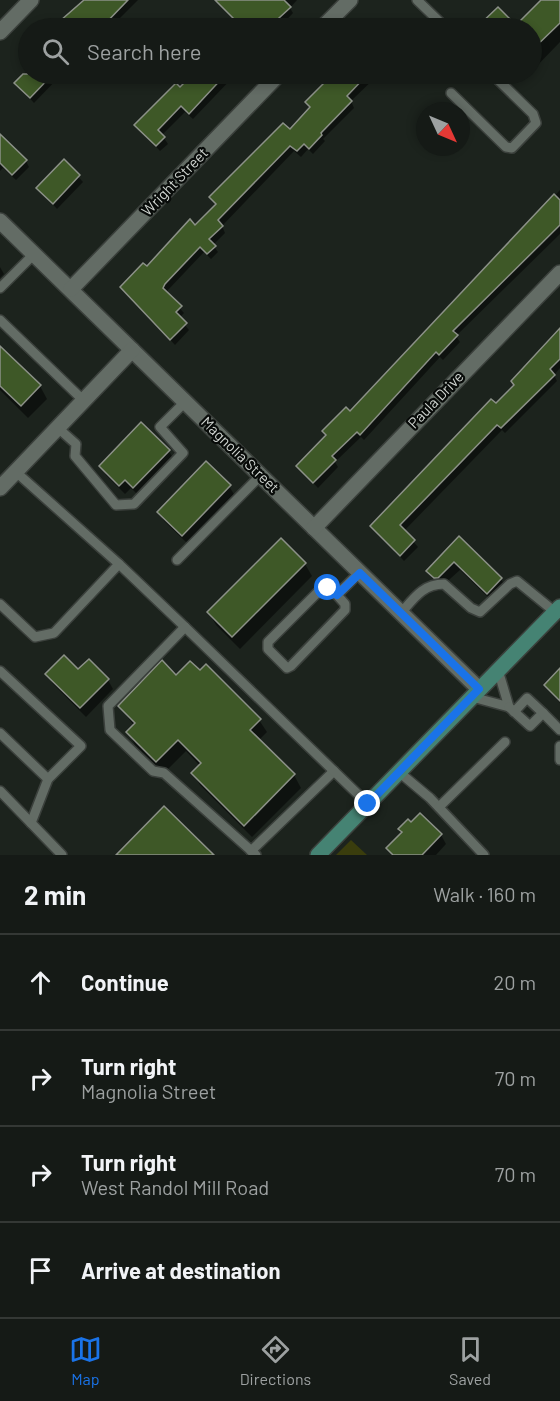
<!DOCTYPE html>
<html lang="en">
<head>
<meta charset="utf-8">
<style>
	:root { --surface:#151a16; --page:#1e231f; --text:#f1f3f6; --muted:#9da1a1; --line:#343835; --accent:#1a73e8 }
	body { margin:0; font-family:Barlow,sans-serif; background:var(--page); color:var(--text) }
	.compass { position:absolute; left:416px; top:102px; width:54px; height:54px; border-radius:50%; background:var(--surface); box-shadow:0 3px 9px #0003; rotate:134deg }
	.stop { position:absolute; width:18px; height:18px; margin:-14px; border:4px solid #1a73e8; border-radius:50%; background:#fff }
	.stop.end { background:#1a73e8; border-color:#fff; box-shadow:0 2px 6px #0008 }
	.list { margin:0; padding:0; list-style:none }
	h2 { display:flex; justify-content:space-between; align-items:center; height:78px; margin:0; padding:0 24px; font-size:26px }
	h2 small { font-size:20px; font-weight:400; color:var(--muted) }
	.list li { display:grid; grid-template-columns:39px 1fr auto; gap:18px; align-items:center; box-sizing:border-box; height:96px; padding:0 24px; border-top:2px solid var(--line) }
	.list b { display:block; font-size:22px; white-space:nowrap }
	.list p { margin:0; font-size:20px; white-space:nowrap; color:var(--muted) }
	.list em { font-size:20px; font-style:normal; color:var(--muted) }
	.icon { flex:none; width:33px; height:33px; fill:none; stroke:currentColor; stroke-width:2; stroke-linecap:round; stroke-linejoin:round }
	.map { position:relative; flex:none; width:560px; height:855px; overflow:hidden }
	.search { position:absolute; background:var(--surface); box-shadow:0 3px 9px #0003; left:18px; right:18px; top:18px; height:66px; display:flex; align-items:center; gap:15px; box-sizing:border-box; padding:0 21px; border-radius:33px; color:var(--muted); font-size:22px }
	.sheet { height:462px; background:var(--surface) }
	nav { display:flex; justify-content:space-around; align-items:center; box-sizing:border-box; height:84px; border-top:2px solid var(--line); background:var(--surface); font-size:16px; color:var(--muted) }
	nav a { display:grid; justify-items:center; gap:3px }
	nav .on { color:var(--accent) }
	.map>svg:first-child { display:block }
	.green { fill:#3a3d0d }
	.shadow { fill:#0007 }
	.building { fill:#3e5827; stroke:#8c9188; stroke-width:1.5 }
	.lines { fill:none; stroke-linecap:round; stroke-linejoin:round }
	.lane-casing { stroke:#3b403c; stroke-width:12 }
	.street-casing { stroke:#3b403c; stroke-width:18 }
	.secondary-casing { stroke:#3b403c; stroke-width:18 }
	.lane { stroke:#636c65; stroke-width:9 }
	.street { stroke:#636c65; stroke-width:15 }
	.secondary { stroke:#458373; stroke-width:15 }
	.route { stroke:#1a73e8; stroke-width:8 }
	.labels { text-anchor:middle; stroke-width:4.5; stroke-linejoin:round; paint-order:stroke }
	.street-label { font-size:15px; fill:#d0d5d1; stroke:#080b09 }
</style>
</head>
<body>
<div class="map">
<svg width="560" height="855" viewBox="0 0 560 855">
	<rect width="100%" height="100%" fill="#1c231d"/>
	<polygon class="green" points="351,840 367,855 336,855"/>
	<g class="shadow">
		<polygon points="85,0 138,0 110,28 54,28"/>
		<polygon points="225,0 297,0 290,8 293,13 279,28 233,28 238,24 221,5"/>
		<polygon points="543,0 560,0 560,42 532,71 532,28 484,28 482,25 516,27"/>
		<polygon points="396,18 407,28 386,28"/>
		<polygon points="28,70 28,74 62,74 34,103 16,83"/>
		<polygon points="195,74 236,74 193,119 185,112 162,135 168,144 160,151 136,125"/>
		<polygon points="336,74 379,74 351,101 354,108 323,139 325,141 313,154 308,149 301,157 294,151 222,226 225,233 213,245 218,252 211,259 204,252 168,290 167,294 184,313 179,318 189,330 175,345 126,293 147,268 217,206 211,198 290,132 310,109 307,103"/>
		<polygon points="0,143 26,161 29,167 16,180 3,168 0,171"/>
		<polygon points="64,161 83,182 57,209 38,188"/>
		<polygon points="560,190 560,234 456,336 460,342 443,360 440,357 364,440 361,437 335,462 338,467 318,488 297,466 327,436 324,431 350,413"/>
		<polygon points="0,267 4,274 0,278"/>
		<polygon points="560,331 560,368 554,375 557,381 505,433 502,430 404,531 418,547 404,561 371,526 515,386"/>
		<polygon points="0,348 40,386 47,399 28,418 0,390"/>
		<polygon points="169,451 174,460 139,496 131,488 125,494 106,475 101,466"/>
		<polygon points="229,486 235,496 188,544 164,521 159,512"/>
		<polygon points="459,538 501,579 506,588 493,602 460,570 441,587 428,571"/>
		<polygon points="305,564 312,576 240,649 216,625 209,613"/>
		<polygon points="560,670 560,703 546,685"/>
		<polygon points="78,671 108,680 113,689 86,717 53,684 47,674"/>
		<polygon points="176,677 259,720 267,732 259,740 294,775 301,788 252,837 200,785 193,773 200,766 186,751 164,773 135,745 128,732 134,726 120,706"/>
		<polygon points="441,835 446,844 436,855 392,855 388,848"/>
	</g>
	<g class="building">
		<polygon points="84,0 128,0 101,28 52,28"/>
		<polygon points="215,0 284,0 291,7 268,28 231,28 237,22"/>
		<polygon points="541,0 560,0 560,23 531,51 531,28 476,28 498,7 516,25"/>
		<polygon points="23,74 53,74 30,98 14,83"/>
		<polygon points="193,74 226,74 189,114 181,106 158,130 165,137 156,146 134,125 176,83 180,87"/>
		<polygon points="333,74 368,74 347,96 352,101 321,133 322,135 309,149 304,144 297,151 290,146 218,220 223,226 209,239 216,246 207,254 200,247 165,284 163,288 182,306 176,312 187,323 170,340 120,287 143,263 147,266 190,219 195,225 216,204 209,197 283,123 290,129 310,107 305,102"/>
		<polygon points="0,134 27,160 12,175 0,163"/>
		<polygon points="64,159 80,175 53,204 36,188"/>
		<polygon points="554,194 560,200 560,225 453,331 458,335 439,355 436,352 360,435 357,432 332,456 336,460 313,483 296,466 326,435 322,431 346,407 350,411"/>
		<polygon points="560,328 560,359 550,369 555,375 501,428 497,425 400,525 415,540 400,556 370,526 491,399 496,403 514,385 511,381"/>
		<polygon points="0,346 41,385 21,406 0,386"/>
		<polygon points="141,422 170,450 133,488 125,480 119,486 99,466"/>
		<polygon points="206,461 231,485 182,536 157,512"/>
		<polygon points="459,536 502,578 487,594 454,562 438,578 434,578 426,571"/>
		<polygon points="281,538 306,563 232,637 207,612"/>
		<polygon points="64,655 78,669 89,659 109,679 80,708 45,674"/>
		<polygon points="162,660 176,675 190,661 200,670 206,664 261,719 250,730 295,774 244,826 191,773 201,763 178,740 156,762 126,732 135,723 118,706"/>
		<polygon points="560,668 560,701 544,685"/>
		<polygon points="164,806 214,855 116,855"/>
		<polygon points="420,813 442,834 422,855 393,855 386,848 402,832 398,829 408,819 411,822"/>
	</g>
	<g class="lines">
		<defs>
			<g id="lane">
				<polyline points="417,0 446,28"/>
				<polyline points="451,93 506,147 512,148 536,123 533,114 492,74"/>
				<polyline points="0,288 34,254"/>
				<polyline points="0,320 84,401"/>
				<polyline points="58,428 76,444 75,456 116,505 134,504 183,453 160,427 185,402"/>
				<polyline points="177,560 261,475"/>
				<polyline points="119,564 185,627"/>
				<polyline points="337,595 324,586 268,642 268,649 287,668 291,666 345,610 345,604 337,595 360,572"/>
				<polyline points="0,604 35,637 54,633 119,564 16,472"/>
				<path d="M401,613C414,598 423,584 444,584L471,608L480,612L510,584L517,581L555,612"/>
				<polyline points="0,671 81,746 48,779 31,823"/>
				<polyline points="472,697 509,707 498,670"/>
				<polyline points="509,707 530,726 543,713 527,698 514,712"/>
				<polyline points="543,713 560,730"/>
				<polyline points="0,733 48,779"/>
				<polyline points="560,746 560,760"/>
				<polyline points="399,772 430,798 484,855"/>
				<polyline points="0,791 62,855"/>
				<polyline points="439,807 505,742"/>
				<polyline points="251,851 334,771"/>
				<polyline points="256,855 164,773 153,771 110,730 108,706 185,627 368,804"/>
			</g>
			<g id="street">
				<polyline points="322,28 350,0"/>
				<polyline points="0,32 31,0"/>
				<polyline points="0,221 479,689"/>
				<polyline points="71,289 279,74"/>
				<polyline points="0,488 132,350"/>
				<polyline points="314,528 560,273"/>
			</g>
			<polyline id="secondary" points="318,855 560,607"/>
		</defs>
		<use href="#lane" class="lane-casing"/>
		<use href="#street" class="street-casing"/>
		<use href="#secondary" class="secondary-casing"/>
		<use href="#lane" class="lane"/>
		<use href="#street" class="street"/>
		<use href="#secondary" class="secondary"/>
	</g>
	<g class="lines">
		<polyline class="route" points="328,588 337,595 360,573 479,689 368,804"/>
	</g>
	<g class="labels">
		<g class="street-label">
			<text transform="translate(175 182) rotate(-46)" y="5">Wright Street</text>
			<text transform="translate(436 400) rotate(-46)" y="5">Paula Drive</text>
			<text transform="translate(240 455) rotate(44)" y="5">Magnolia Street</text>
		</g>
	</g>
</svg>
<svg class="compass" viewBox="-18 -18 36 36"><path d="M0-13l5 13h-10z" fill="#e53935"/><path d="M0 13l5-13h-10z" fill="#9da1a1"/></svg>
<div class="stop" style="left:328px;top:588px"></div>
<div class="stop end" style="left:368px;top:804px"></div>
<div class="search"><svg class="icon" aria-label="search" viewBox="0 0 24 24"><circle cx="10" cy="10" r="6"/><path d="M15 15l6 6"/></svg>Search here</div>
</div>
<section class="sheet">
<h2>2 min<small>Walk · 160 m</small></h2>
<ul class="list">
<li><svg class="icon" aria-label="ahead" viewBox="0 0 24 24"><path d="M12 20V5M6 11l6-6 6 6"/></svg><div><b>Continue</b></div><em>20 m</em></li>
<li><svg class="icon" aria-label="right" viewBox="0 0 24 24"><path d="M7 20v-9h11M14 6l5 5-5 5"/></svg><div><b>Turn right</b><p>Magnolia Street</p></div><em>70 m</em></li>
<li><svg class="icon" aria-label="right" viewBox="0 0 24 24"><path d="M7 20v-9h11M14 6l5 5-5 5"/></svg><div><b>Turn right</b><p>West Randol Mill Road</p></div><em>70 m</em></li>
<li><svg class="icon" aria-label="arrive" viewBox="0 0 24 24"><path d="M6 21V4h12l-3 4 3 4H6"/></svg><div><b>Arrive at destination</b></div></li>
</ul>
</section>
<nav>
<a class="on"><svg class="icon" aria-label="map" viewBox="0 0 24 24"><path d="M3 6l6-2 6 2 6-2v14l-6 2-6-2-6 2zM9 4v14M15 6v14"/></svg>Map</a>
<a><svg class="icon" aria-label="directions" viewBox="0 0 24 24"><path d="M12 3l9 9-9 9-9-9zM9 14v-3h6M13 9l2 2-2 2"/></svg>Directions</a>
<a><svg class="icon" aria-label="saved" viewBox="0 0 24 24"><path d="M7 4h10v16l-5-4-5 4z"/></svg>Saved</a>
</nav>
</body>
</html>
